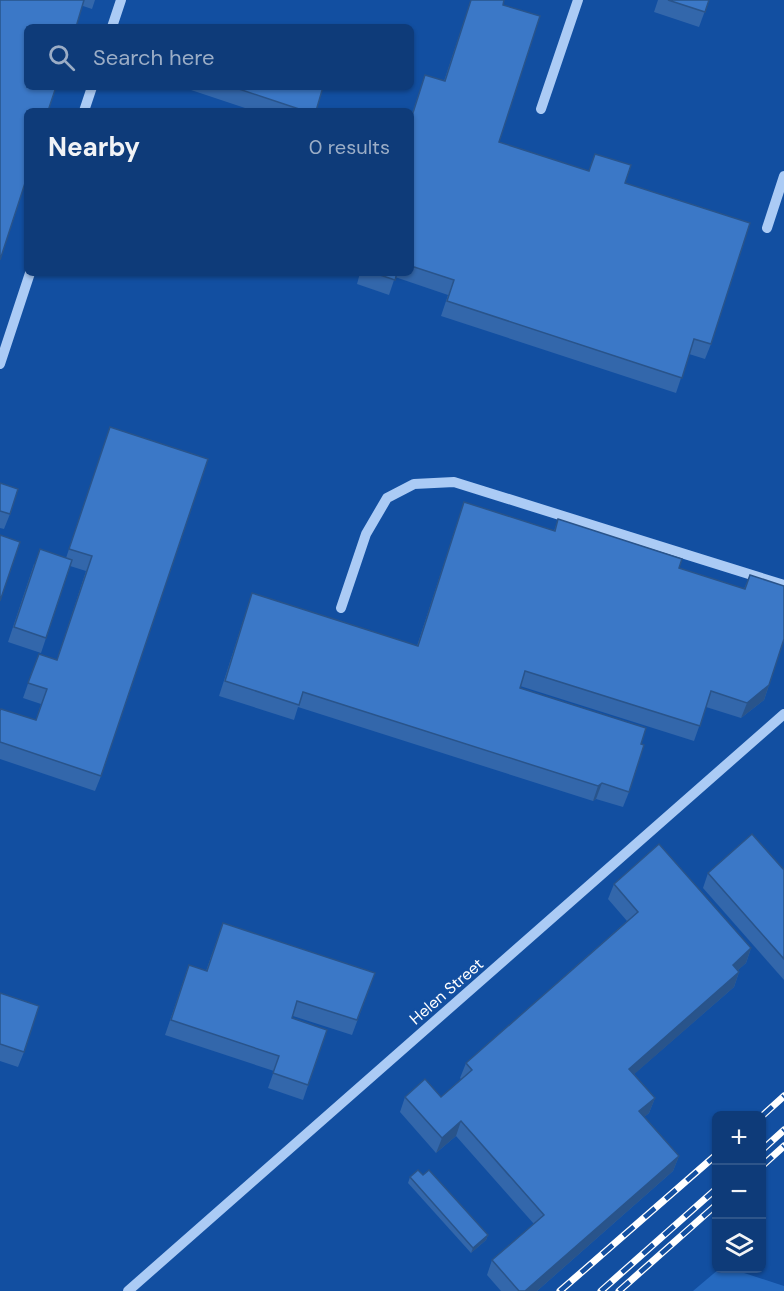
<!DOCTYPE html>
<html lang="en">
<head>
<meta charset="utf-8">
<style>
	:root { --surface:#0e3b79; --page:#17427e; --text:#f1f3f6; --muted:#9badc6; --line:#2e558a }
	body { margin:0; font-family:"DM Sans",sans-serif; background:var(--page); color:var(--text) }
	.controls { position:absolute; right:18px; bottom:18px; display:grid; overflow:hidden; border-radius:9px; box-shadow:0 2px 4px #0004 }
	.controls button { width:54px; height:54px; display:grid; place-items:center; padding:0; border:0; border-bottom:2px solid var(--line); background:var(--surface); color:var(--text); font:30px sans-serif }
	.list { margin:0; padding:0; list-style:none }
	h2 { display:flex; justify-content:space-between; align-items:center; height:78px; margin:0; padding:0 24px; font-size:26px }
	h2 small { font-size:20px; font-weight:400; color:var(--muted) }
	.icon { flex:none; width:33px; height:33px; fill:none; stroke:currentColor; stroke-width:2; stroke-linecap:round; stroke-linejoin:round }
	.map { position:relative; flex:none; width:784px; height:1291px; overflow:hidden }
	.search { position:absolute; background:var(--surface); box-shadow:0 2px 4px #0004; left:24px; top:24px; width:390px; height:66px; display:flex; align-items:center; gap:15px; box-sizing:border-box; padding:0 21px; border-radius:9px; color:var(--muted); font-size:22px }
	.panel { position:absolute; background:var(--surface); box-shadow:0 2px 4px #0004; left:24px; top:108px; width:390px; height:168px; border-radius:9px }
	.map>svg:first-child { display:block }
	.green { fill:#2569bf }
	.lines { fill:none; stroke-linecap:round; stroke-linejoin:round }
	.minor { stroke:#abcbf5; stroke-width:10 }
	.rail-casing { stroke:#fff; stroke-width:7 }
	.rail { stroke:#124fa1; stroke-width:4.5; stroke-dasharray:14; stroke-linecap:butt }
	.wall { fill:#3367ab }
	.shaded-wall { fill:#29548b }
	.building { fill:#3b78c7; stroke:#29548b; stroke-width:1.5 }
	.labels { text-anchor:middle; stroke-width:4.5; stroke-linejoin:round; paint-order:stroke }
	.street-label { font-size:16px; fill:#fff; stroke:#124fa1 }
</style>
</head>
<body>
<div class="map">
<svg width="784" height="1291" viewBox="0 0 784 1291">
	<rect width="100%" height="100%" fill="#124fa1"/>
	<polygon class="green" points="719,1269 732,1269 784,1286 784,1291 693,1291"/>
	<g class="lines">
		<g class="minor">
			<polyline points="112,27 121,0"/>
			<polyline points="541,109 578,0"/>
			<polyline points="84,111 92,87"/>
			<polyline points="767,228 784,176"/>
			<polyline points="0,364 30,273"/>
			<polyline points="341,608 366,534 387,498 414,484 454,482 784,585"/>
			<polyline points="128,1291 784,714"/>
		</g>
		<defs>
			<g id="rail">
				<polyline points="762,1116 784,1096"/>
				<polyline points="762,1150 784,1130"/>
				<polyline points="762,1166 784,1146"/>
				<polyline points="560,1291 716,1155"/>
				<polyline points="601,1291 716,1189"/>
				<polyline points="619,1291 716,1205"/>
			</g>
		</defs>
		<use href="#rail" class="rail-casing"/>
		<use href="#rail" class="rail"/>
	</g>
	<g class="wall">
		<polygon points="0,0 95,0 92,9 83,6"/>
		<polygon points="471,0 504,0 503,5 499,142 625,183 711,344 705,359 689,354 676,393 441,316 448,295 395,277 389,295 357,284 360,273 411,273 411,117 425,75 444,81"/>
		<polygon points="658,0 709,0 699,27 654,12"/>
		<polygon points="182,87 323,87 316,111 254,111"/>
		<polygon points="105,442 101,776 95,791 0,759 0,711 36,720 41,704 23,698 33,669 57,660 86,571 70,566 41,653 8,642 34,564 66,558"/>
		<polygon points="0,483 10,514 4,529 0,528"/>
		<polygon points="464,502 554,531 558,519 679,568 744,589 750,575 769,685 764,700 741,718 706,707 694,741 520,686 520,688 641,744 629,792 623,807 596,799 593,801 298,707 294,720 219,696 252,593 417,646"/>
		<polygon points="784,870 784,980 703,888 708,873"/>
		<polygon points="614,884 751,948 746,963 738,970 739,972 734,987 634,1074 655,1098 649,1113 644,1117 679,1156 673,1171 537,1291 501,1291 487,1275 492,1260 534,1224 456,1136 436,1153 400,1112 405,1097 441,1097 461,1079 460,1078 466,1063 627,921 608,899"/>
		<polygon points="223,923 375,973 352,1035 293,1016 292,1018 327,1030 303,1100 268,1088 274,1071 165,1035 189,965 206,971"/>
		<polygon points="0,993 24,1052 18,1067 0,1061"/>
		<polygon points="423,1175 488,1235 486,1240 471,1253 408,1183 410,1177"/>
	</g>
	<g class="shaded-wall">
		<polygon points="769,685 764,700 741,718 747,703"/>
		<polygon points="602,783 596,799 593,801 598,786"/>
		<polygon points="751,948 746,963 727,980 733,965"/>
		<polygon points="739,972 734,987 623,1084 629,1069"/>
		<polygon points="655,1098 649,1113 633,1126 639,1111"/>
		<polygon points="461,1121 456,1136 436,1153 442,1138"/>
		<polygon points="679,1156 673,1171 537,1291 525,1291"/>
		<polygon points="488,1235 486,1240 471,1253 473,1248"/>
	</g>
	<g class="building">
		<polygon points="0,0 84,0 76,27 27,27 27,87 56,87 48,111 27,111 27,177 0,260"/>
		<polygon points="471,0 504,0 503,5 540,16 499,142 589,171 595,154 631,165 625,183 750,223 711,344 694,339 682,378 447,301 454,280 411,266 411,119 425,75 445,81"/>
		<polygon points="668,0 709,0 705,12"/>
		<polygon points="233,87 323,87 316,111 305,111"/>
		<polygon points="374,273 397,273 395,280"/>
		<polygon points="110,427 208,459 101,776 0,742 0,711 1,709 36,720 47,689 28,683 39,654 57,660 92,556 69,549"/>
		<polygon points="0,483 18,489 10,514 0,511"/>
		<polygon points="464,502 555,531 558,519 682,559 679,568 745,589 750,575 784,586 784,639 769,685 747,703 711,691 700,726 525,671 520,688 646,728 641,744 644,745 629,792 602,783 598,786 303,692 299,705 225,681 252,593 418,646"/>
		<polygon points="0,535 20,542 0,601"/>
		<polygon points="40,549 72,560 46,638 14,627"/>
		<polygon points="752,834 784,870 784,959 708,873"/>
		<polygon points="659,844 751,948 733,965 739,972 629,1069 655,1098 639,1111 679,1156 525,1291 519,1291 492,1260 544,1215 461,1121 442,1138 405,1097 425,1079 441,1097 472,1070 466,1063 638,912 614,884"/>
		<polygon points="223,923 375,973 357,1020 297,1001 292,1018 327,1030 308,1085 273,1073 279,1056 171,1020 189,965 207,971"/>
		<polygon points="0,993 39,1006 24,1052 0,1044"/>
		<polygon points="418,1170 423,1175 429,1170 488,1235 473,1248 410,1177"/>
	</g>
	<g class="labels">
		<g class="street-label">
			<text transform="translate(446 991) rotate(-41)" y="6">Helen Street</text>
		</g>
	</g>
</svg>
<div class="controls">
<button>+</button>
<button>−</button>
<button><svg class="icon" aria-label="layers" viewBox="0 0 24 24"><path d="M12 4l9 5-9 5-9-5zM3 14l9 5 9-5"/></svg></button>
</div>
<div class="search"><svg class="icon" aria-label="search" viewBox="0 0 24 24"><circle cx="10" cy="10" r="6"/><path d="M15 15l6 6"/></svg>Search here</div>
<section class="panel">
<h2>Nearby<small>0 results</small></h2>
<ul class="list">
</ul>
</section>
</div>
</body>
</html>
